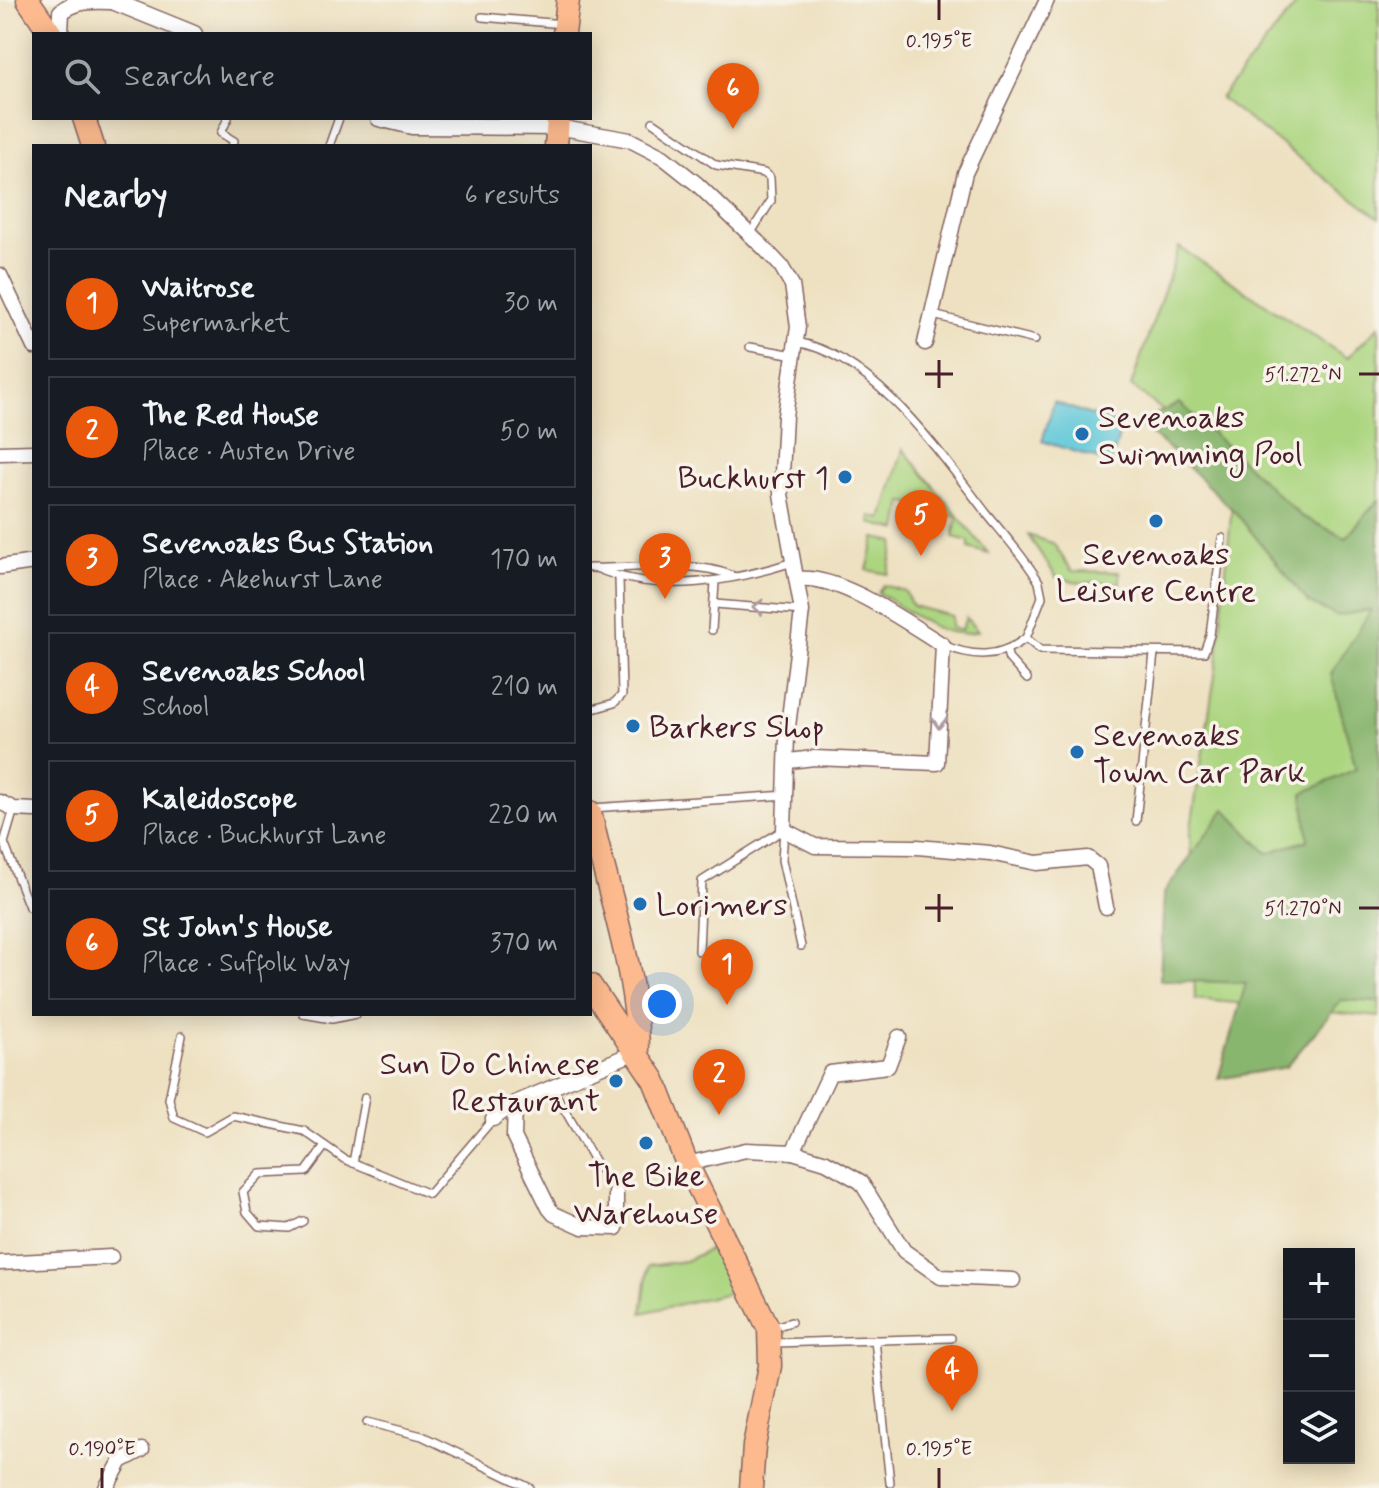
<!DOCTYPE html>
<html lang="en">
<head>
<meta charset="utf-8">
<style>
	:root { --surface:#171b24; --page:#20242c; --text:#f1f3f6; --muted:#9ea1a6; --line:#363941; --accent:#ea580c }
	body { margin:0; font-family:Mynerve,sans-serif; background:var(--page); color:var(--text) }
	.controls { position:absolute; right:24px; bottom:24px; display:grid; overflow:hidden; border-radius:0px; box-shadow:0 4px 20px #0003 }
	.controls button { width:72px; height:72px; display:grid; place-items:center; padding:0; border:0; border-bottom:2px solid var(--line); background:var(--surface); color:var(--text); font:40px sans-serif }
	.you { position:absolute; left:662px; top:1004px; width:28px; height:28px; margin:-20px; border:6px solid #fff; border-radius:50%; background:#1a73e8; box-shadow:0 0 0 12px #1a73e833 }
	.badge { display:grid; place-items:center; width:52px; height:52px; border-radius:50%; background:var(--accent); color:#fff; font-size:26px; font-weight:700 }
	.pin { position:absolute; translate:-50% -66px; filter:drop-shadow(0 2px 4px #0008) }
	.pin::after { content:''; position:absolute; top:42px; width:28px; height:24px; background:inherit; clip-path:polygon(0 0,100% 0,50% 100%) }
	.list { margin:0; padding:0; list-style:none }
	h2 { display:flex; justify-content:space-between; align-items:center; height:104px; margin:0; padding:0 32px; font-size:34px }
	h2 small { font-size:26px; font-weight:400; color:var(--muted) }
	.list li { display:grid; grid-template-columns:52px 1fr auto; gap:24px; align-items:center; box-sizing:border-box; height:112px; margin:0 16px 16px; padding:0 16px; border:2px solid var(--line); border-radius:0px }
	.list b { display:block; font-size:30px; white-space:nowrap }
	.list p { margin:0; font-size:26px; white-space:nowrap; color:var(--muted) }
	.list em { font-size:26px; font-style:normal; color:var(--muted) }
	.icon { flex:none; width:44px; height:44px; fill:none; stroke:currentColor; stroke-width:2; stroke-linecap:round; stroke-linejoin:round }
	.map { position:relative; flex:none; width:1379px; height:1488px; overflow:hidden }
	.search { position:absolute; background:var(--surface); box-shadow:0 4px 20px #0003; left:32px; top:32px; width:560px; height:88px; display:flex; align-items:center; gap:20px; box-sizing:border-box; padding:0 28px; border-radius:0px; color:var(--muted); font-size:30px }
	.panel { position:absolute; background:var(--surface); box-shadow:0 4px 20px #0003; left:32px; top:144px; width:560px; height:872px; border-radius:0px }
	.map>svg:first-child { display:block }
	.green { fill:#acd580; stroke:#7b7a56; stroke-width:2 }
	.forest { fill:#89b66e; stroke:#6a6a4c; stroke-width:2 }
	.water { fill:#5ec8d9; stroke:#547482; stroke-width:2 }
	.lines { fill:none; stroke-linecap:round; stroke-linejoin:round }
	.service-casing { stroke:#836360; stroke-width:10 }
	.minor-casing { stroke:#836360; stroke-width:17 }
	.tertiary-casing { stroke:#836360; stroke-width:19 }
	.primary-casing { stroke:#836360; stroke-width:25 }
	.service { stroke:#fff; stroke-width:7 }
	.minor { stroke:#fff; stroke-width:14 }
	.tertiary { stroke:#fff; stroke-width:16 }
	.primary { stroke:#fcba8e; stroke-width:22 }
	.oneway { stroke:#ae9aa0 }
	.ticks { fill:none; stroke:#4a1f2b; stroke-width:3 }
	.poi-dot { fill:#1f6fb2; stroke:#f7f3e8; stroke-width:3 }
	.labels { text-anchor:middle; stroke-width:7; stroke-linejoin:round; paint-order:stroke }
	.poi-label { font-size:32px; fill:#4a1f2b; stroke:#f7f3e8; text-anchor:start }
	.ticks-label { font-size:20px; text-anchor:middle; fill:#4a1f2b; stroke:#f7f3e8; stroke-width:7; stroke-linejoin:round; paint-order:stroke }
</style>
</head>
<body>
<div class="map">
<svg width="1379" height="1488" viewBox="0 0 1379 1488">
	<rect width="100%" height="100%" fill="#f7f3e8"/>
	<filter id="ink" filterUnits="userSpaceOnUse"><feTurbulence type="fractalNoise" baseFrequency=".0125" numOctaves="2"/><feDisplacementMap in="SourceGraphic" scale="16" xChannelSelector="R" yChannelSelector="G"/><feConvolveMatrix kernelMatrix="1 2 1 2 8 2 1 2 1" color-interpolation-filters="sRGB"/></filter>
	<filter id="wash" filterUnits="userSpaceOnUse"><feTurbulence type="fractalNoise" baseFrequency=".006" numOctaves="4" result="noise"/><feDisplacementMap in="SourceGraphic" scale="32" xChannelSelector="R" yChannelSelector="G"/><feGaussianBlur stdDeviation="1.8" result="paint"/><feColorMatrix in="noise" values="0 0 0 0 0 0 0 0 0 0 0 0 0 0 0 0 0 1.4 0 .05"/><feComposite in="paint" operator="in"/></filter>
	<g filter="url(#wash)">
		<rect width="100%" height="100%" fill="#eee1c1"/>
		<g class="green">
			<polygon points="1300,0 1379,0 1379,218 1220,98"/>
			<polygon points="1179,247 1347,358 1379,326 1379,510 1345,551 1131,386"/>
			<polygon points="903,449 989,554 969,548 969,541 953,537 957,517 931,512 927,529 920,527 924,505 903,502 898,530 870,523 871,516 882,519"/>
			<polygon points="1232,504 1379,578 1379,1017 1195,999 1190,834 1218,656"/>
			<polygon points="1028,535 1053,543 1072,571 1120,572 1120,583 1079,582 1057,578"/>
			<polygon points="875,538 895,542 888,574 867,570"/>
			<path d="M883,585L905,591L912,606L952,616L951,628L961,630L966,618L978,631C942,643 908,609 878,593Z"/>
			<polygon points="717,1246 737,1291 642,1313 648,1266 685,1261"/>
		</g>
		<polygon class="forest" points="1180,403 1301,516 1346,538 1379,499 1379,1002 1342,1000 1286,1067 1218,1079 1246,983 1160,980 1164,893 1225,809 1267,853 1308,840 1303,793 1356,769 1331,674 1371,610 1337,616 1309,603 1236,513 1173,452 1137,423"/>
		<polygon class="water" points="1054,402 1122,426 1111,463 1042,441"/>
	</g>
	<g filter="url(#ink)">
		<g class="lines">
			<defs>
				<g id="service">
					<polyline points="482,17 563,24"/>
					<polyline points="228,118 221,133 234,141 232,146"/>
					<polyline points="653,122 716,165 764,173 770,178 771,201 750,234"/>
					<polyline points="329,146 339,118"/>
					<polyline points="933,315 1035,340"/>
					<path d="M796,342C874,355 941,455 987,514C1005,536 1025,558 1039,582L1042,597L1026,638L1040,650L1204,652L1210,635L1222,538"/>
					<polyline points="750,347 794,355"/>
					<path d="M590,568C636,570 688,558 733,576"/>
					<path d="M596,568C658,595 731,582 793,562"/>
					<polyline points="715,604 802,611"/>
					<polyline points="712,630 715,582"/>
					<path d="M943,645C972,657 999,659 1026,638"/>
					<polyline points="1006,649 1009,659 1027,679"/>
					<polyline points="590,710 614,703 622,695 619,578"/>
					<polyline points="592,808 787,795"/>
					<polyline points="14,809 4,843 29,907"/>
					<polyline points="1136,821 1154,653"/>
					<polyline points="784,830 782,860 801,946"/>
					<polyline points="699,951 702,881 783,830"/>
					<polyline points="303,1014 332,1019 356,1014"/>
					<polyline points="182,1036 169,1099 174,1118 205,1132 233,1116 304,1131 344,1159 429,1194 493,1119"/>
					<polyline points="552,1088 599,1169"/>
					<polyline points="353,1163 365,1097"/>
					<polyline points="303,1221 289,1228 259,1226 247,1212 243,1192 260,1174 306,1172 325,1146"/>
					<polyline points="771,1328 791,1322"/>
					<polyline points="875,1340 890,1483"/>
					<polyline points="773,1343 951,1338"/>
					<polyline points="367,1422 422,1436 530,1488"/>
				</g>
				<g id="minor">
					<polyline points="557,127 630,140 663,157 697,184 764,248 781,266 792,285 798,327 785,416 781,494 802,611 787,735 784,830 815,846 917,847 990,853 1037,863 1088,858 1098,866 1106,907"/>
					<polyline points="0,275 34,347"/>
					<polyline points="925,343 965,173 1047,0"/>
					<polyline points="0,453 34,452"/>
					<polyline points="0,567 34,562"/>
					<path d="M789,761L814,758L937,763L943,645C907,623 840,574 798,579"/>
					<polyline points="0,802 14,809 34,810"/>
					<polyline points="899,1037 888,1066 830,1073 793,1152 826,1162 861,1182 904,1251 941,1277 1013,1280"/>
					<polyline points="515,1103 514,1137 549,1208 554,1214 583,1227 616,1228 616,1193"/>
					<polyline points="493,1119 515,1103 638,1051"/>
					<polyline points="687,1164 746,1150 793,1152"/>
					<polyline points="0,1263 111,1257"/>
					<polyline points="106,1488 121,1461 142,1450"/>
				</g>
				<g id="tertiary">
					<polyline points="110,0 194,34"/>
					<path d="M60,34L61,12C75,0 92,0 111,1"/>
					<polyline points="379,118 412,126 557,127"/>
				</g>
				<g id="primary">
					<polyline points="28,0 51,34"/>
					<polyline points="564,34 568,0"/>
					<polyline points="84,118 93,146"/>
					<polyline points="556,146 558,118"/>
					<path d="M590,812C607,890 637,971 638,1051"/>
					<polyline points="590,985 654,1080 687,1164 769,1329 770,1366 754,1446 751,1488"/>
				</g>
			</defs>
			<use href="#service" class="service-casing"/>
			<use href="#minor" class="minor-casing"/>
			<use href="#tertiary" class="tertiary-casing"/>
			<use href="#primary" class="primary-casing"/>
			<use href="#service" class="service"/>
			<use href="#minor" class="minor"/>
			<use href="#tertiary" class="tertiary"/>
			<use href="#primary" class="primary"/>
		</g>
		<defs><path id="oneway-chevron" d="M-2-3.5L2.5 0L-2 3.5" fill="none" stroke-width="1.6" stroke-linecap="round" stroke-linejoin="round" transform="scale(2)"/></defs>
		<g class="oneway">
			<use href="#oneway-chevron" transform="translate(758 607) rotate(-177)"/>
			<use href="#oneway-chevron" transform="translate(939 723) rotate(93)"/>
		</g>
	</g>
	<path class="ticks" d="M939,0V20M939,360V388M925,374H953M1359,374H1379M939,894V922M925,908H953M1359,908H1379M102,1468V1488M939,1468V1488"/>
	<g class="poi-dot">
		<circle cx="1082" cy="434" r="8"/>
		<circle cx="845" cy="477" r="8"/>
		<circle cx="1156" cy="521" r="8"/>
		<circle cx="633" cy="726" r="8"/>
		<circle cx="1077" cy="752" r="8"/>
		<circle cx="640" cy="904" r="8"/>
		<circle cx="616" cy="1081" r="8"/>
		<circle cx="646" cy="1143" r="8"/>
	</g>
	<g class="labels">
		<g class="poi-label">
			<text x="1098" y="427">Sevenoaks<tspan x="1098" dy="37">Swimming Pool</tspan></text>
			<text x="829" y="488" text-anchor="end">Buckhurst 1</text>
			<text x="1156" y="564" text-anchor="middle">Sevenoaks<tspan x="1156" dy="37">Leisure Centre</tspan></text>
			<text x="649" y="737">Barkers Shop</text>
			<text x="1093" y="745">Sevenoaks<tspan x="1093" dy="37">Town Car Park</tspan></text>
			<text x="656" y="915">Lorimers</text>
			<text x="600" y="1074" text-anchor="end">Sun Do Chinese<tspan x="600" dy="37">Restaurant</tspan></text>
			<text x="646" y="1186" text-anchor="middle">The Bike<tspan x="646" dy="37">Warehouse</tspan></text>
		</g>
	</g>
	<g class="ticks-label">
		<text x="939" y="47">0.195°E</text>
		<text x="1303" y="381">51.272°N</text>
		<text x="1303" y="915">51.270°N</text>
		<text x="102" y="1455">0.190°E</text>
		<text x="939" y="1455">0.195°E</text>
	</g>
</svg>
<div class="controls">
<button>+</button>
<button>−</button>
<button><svg class="icon" aria-label="layers" viewBox="0 0 24 24"><path d="M12 4l9 5-9 5-9-5zM3 14l9 5 9-5"/></svg></button>
</div>
<div class="you"></div>
<div class="pin badge" style="left:727px;top:1005px">1</div>
<div class="pin badge" style="left:719px;top:1115px">2</div>
<div class="pin badge" style="left:665px;top:599px">3</div>
<div class="pin badge" style="left:952px;top:1411px">4</div>
<div class="pin badge" style="left:921px;top:556px">5</div>
<div class="pin badge" style="left:733px;top:129px">6</div>
<div class="search"><svg class="icon" aria-label="search" viewBox="0 0 24 24"><circle cx="10" cy="10" r="6"/><path d="M15 15l6 6"/></svg>Search here</div>
<section class="panel">
<h2>Nearby<small>6 results</small></h2>
<ul class="list">
<li><span class="badge">1</span><div><b>Waitrose</b><p>Supermarket</p></div><em>30 m</em></li>
<li><span class="badge">2</span><div><b>The Red House</b><p>Place · Austen Drive</p></div><em>50 m</em></li>
<li><span class="badge">3</span><div><b>Sevenoaks Bus Station</b><p>Place · Akehurst Lane</p></div><em>170 m</em></li>
<li><span class="badge">4</span><div><b>Sevenoaks School</b><p>School</p></div><em>210 m</em></li>
<li><span class="badge">5</span><div><b>Kaleidoscope</b><p>Place · Buckhurst Lane</p></div><em>220 m</em></li>
<li><span class="badge">6</span><div><b>St John's House</b><p>Place · Suffolk Way</p></div><em>370 m</em></li>
</ul>
</section>
</div>
</body>
</html>
